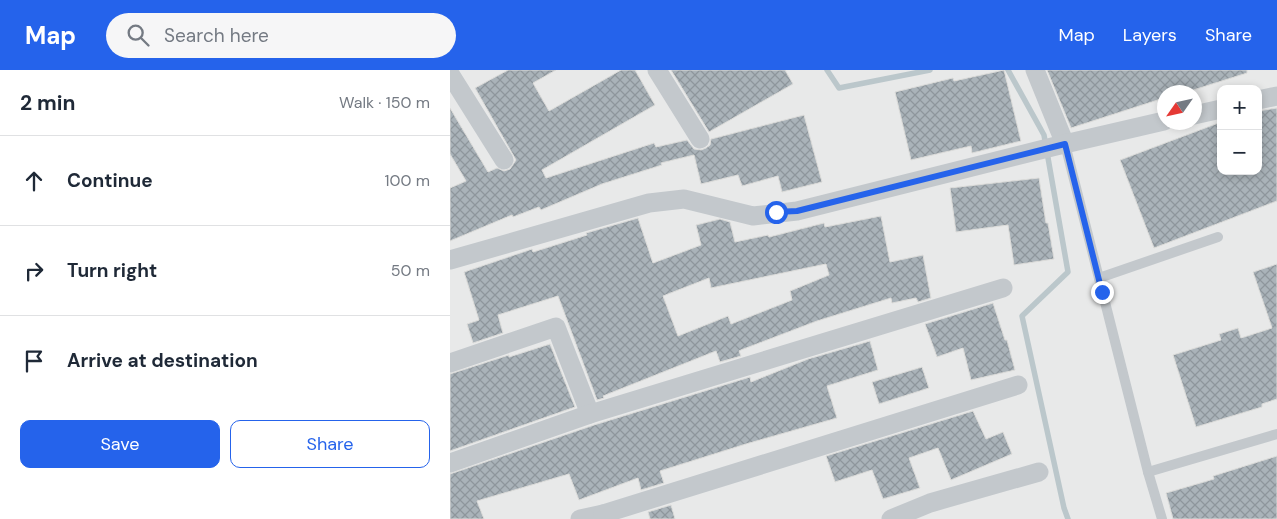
<!DOCTYPE html>
<html lang="en">
<head>
<meta charset="utf-8">
<style>
	:root { --surface:#fff; --page:#f6f6f7; --text:#1f2937; --muted:#747a83; --line:#e0e1e3; --accent:#2563eb }
	body { margin:0; font-family:"DM Sans",sans-serif; background:var(--page); color:var(--text) }
	.controls { position:absolute; right:15px; top:15px; display:grid; overflow:hidden; border-radius:10px; box-shadow:0 2px 8px #0003 }
	.controls button { width:45px; height:45px; display:grid; place-items:center; padding:0; border:0; border-bottom:1px solid var(--line); background:var(--surface); color:var(--text); font:25px sans-serif }
	.compass { position:absolute; left:707px; top:15px; width:45px; height:45px; border-radius:50%; background:var(--surface); box-shadow:0 2px 8px #0003; rotate:236deg }
	.stop { position:absolute; width:15px; height:15px; margin:-11px; border:4px solid #2563eb; border-radius:50%; background:#fff }
	.stop.end { background:#2563eb; border-color:#fff; box-shadow:0 1px 5px #0008 }
	.list { margin:0; padding:0; list-style:none }
	h2 { display:flex; justify-content:space-between; align-items:center; height:65px; margin:0; padding:0 20px; font-size:21px }
	h2 small { font-size:16px; font-weight:400; color:var(--muted) }
	.list li { display:grid; grid-template-columns:32px 1fr auto; gap:15px; align-items:center; box-sizing:border-box; height:90px; padding:0 20px; border-top:1px solid var(--line) }
	.list b { display:block; font-size:19px; white-space:nowrap }
	.list em { font-size:16px; font-style:normal; color:var(--muted) }
	.actions { display:flex; gap:10px; padding:15px 20px }
	.actions a { flex:1; padding:11px 0; border:1px solid var(--accent); border-radius:10px; text-align:center; font-size:18px; color:var(--accent) }
	.actions .main { background:var(--accent); color:#fff }
	.icon { flex:none; width:28px; height:28px; fill:none; stroke:currentColor; stroke-width:2; stroke-linecap:round; stroke-linejoin:round }
	.map { position:relative; flex:none; width:827px; height:449px; overflow:hidden }
	header { display:flex; align-items:center; gap:30px; box-sizing:border-box; height:70px; padding:0 25px; background:var(--accent); color:#fff }
	header strong { font-size:24px }
	nav { display:flex; gap:28px; margin-inline-start:auto; font-size:18px }
	.search { width:350px; height:45px; background:var(--page); display:flex; align-items:center; gap:12px; box-sizing:border-box; padding:0 18px; border-radius:28px; color:var(--muted); font-size:19px }
	main { display:flex }
	aside { flex:1; background:var(--surface) }
	.map>svg:first-child { display:block }
	.built { fill:#e8e9e9; fill-rule:evenodd }
	.lines { fill:none; stroke-linecap:round; stroke-linejoin:round }
	.stream { stroke:#bbc7cb; stroke-width:5.5 }
	.building { fill:url(#building-cross-hatch); stroke:#dcdcda; fill-rule:evenodd }
	.service { stroke:#c3c8cc; stroke-width:10 }
	.minor { stroke:#c3c8cc; stroke-width:19 }
	.route { stroke:#2563eb; stroke-width:6 }
</style>
</head>
<body>
<header>
<strong>Map</strong>
<div class="search"><svg class="icon" aria-label="search" viewBox="0 0 24 24"><circle cx="10" cy="10" r="6"/><path d="M15 15l6 6"/></svg>Search here</div>
<nav><a>Map</a><a>Layers</a><a>Share</a></nav>
</header>
<main>
<aside>
<h2>2 min<small>Walk · 150 m</small></h2>
<ul class="list">
<li><svg class="icon" aria-label="ahead" viewBox="0 0 24 24"><path d="M12 20V5M6 11l6-6 6 6"/></svg><div><b>Continue</b></div><em>100 m</em></li>
<li><svg class="icon" aria-label="right" viewBox="0 0 24 24"><path d="M7 20v-9h11M14 6l5 5-5 5"/></svg><div><b>Turn right</b></div><em>50 m</em></li>
<li><svg class="icon" aria-label="arrive" viewBox="0 0 24 24"><path d="M6 21V4h12l-3 4 3 4H6"/></svg><div><b>Arrive at destination</b></div></li>
</ul>
<div class="actions"><a class="main">Save</a><a>Share</a></div>
</aside>
<div class="map">
<svg width="827" height="449" viewBox="0 0 827 449">
	<defs>
		<pattern id="building-cross-hatch" width="8" height="8" patternUnits="userSpaceOnUse" patternTransform="scale(1.25)"><rect width="8" height="8" fill="#aab3b9"/><path d="M0 0l8 8M0 8l8-8" fill="none" stroke="#8e969c"/></pattern>
	</defs>
	<rect width="100%" height="100%" fill="#fafaf8"/>
	<path class="built" d="M0,0H827V449H0ZM771,19H808V101H771ZM714,22H744V52H714Z"/>
	<g class="lines">
		<g class="stream">
			<polyline points="377,0 389,18 480,0"/>
			<polyline points="558,0 594,65 618,202 572,246 614,438 618,449"/>
		</g>
	</g>
	<g class="building">
		<polygon points="58,0 106,0 83,13 99,41 171,0 185,0 205,35 92,100 96,108 204,73 206,77 237,70 244,79 251,80 256,78 260,75 261,69 354,45 372,112 332,122 328,106 292,116 288,105 251,114 244,85 211,93 212,95 152,114 91,140 89,137 63,147 62,145 0,171 0,118 16,111 0,84 0,38 38,102 47,98 54,101 60,99 66,90 25,18"/>
		<polygon points="221,0 335,0 343,14 259,62"/>
		<polygon points="554,0 571,71 522,83 521,76 461,90 445,22 503,8 504,11"/>
		<polygon points="597,0 797,0 797,3 737,22 714,22 714,28 621,58"/>
		<polygon points="827,38 827,131 704,178 670,90 771,52 771,101 808,101 808,41"/>
		<polygon points="589,108 596,153 598,153 604,189 564,195 558,155 506,162 500,118"/>
		<path d="M431,146L440,192L473,185L481,228L468,232L466,228L442,233L441,228L367,251L291,280L289,281L291,286L270,292L266,281L153,326L154,328L147,330L108,226L48,245L53,263L23,273L17,254L29,250L14,202L82,179L83,182L137,165L136,163L188,148L203,193L251,175L246,155L270,149L280,152L285,172L318,165L319,167L374,153L375,157ZM376,194L379,205L340,221L342,230L281,254L278,246L228,266L213,226L259,208L261,218Z"/>
		<polygon points="827,194 827,329 812,334 812,337 746,357 723,285 771,270 769,264 788,258 791,268 822,258 803,202"/>
		<polygon points="543,233 555,270 557,270 565,300 521,310 513,278 487,287 475,254"/>
		<polygon points="420,271 428,300 377,316 387,348 296,374 210,401 214,413 191,420 188,408 129,430 119,404 27,431 34,449 0,449 0,404 144,355 300,307 301,312 358,289"/>
		<polygon points="100,274 125,337 0,381 0,304 59,285 59,287"/>
		<polygon points="472,297 479,318 429,334 422,312"/>
		<polygon points="523,341 536,369 553,362 562,384 501,410 488,378 459,388 470,418 433,429 422,400 385,412 376,386"/>
		<polygon points="827,386 827,449 723,449 716,423 764,409 763,406"/>
		<polygon points="221,435 225,449 200,449 198,442"/>
	</g>
	<g class="lines">
		<g class="service">
			<polyline points="615,74 698,402 712,449"/>
			<polyline points="649,208 768,167"/>
			<polyline points="698,402 827,364"/>
		</g>
		<g class="minor">
			<polyline points="207,0 250,69"/>
			<polyline points="585,0 615,74"/>
			<polyline points="0,4 54,90"/>
			<polyline points="808,30 827,26"/>
			<polyline points="744,45 771,39"/>
			<polyline points="0,190 199,133 234,129 303,146 347,141 606,76 714,51"/>
			<polyline points="0,293 106,257 140,344"/>
			<polyline points="0,393 140,344 553,218"/>
			<polyline points="130,449 153,444"/>
			<polyline points="155,449 153,444 568,315"/>
			<polyline points="441,449 480,433 589,402"/>
		</g>
	</g>
	<g class="lines">
		<polyline class="route" points="326,142 347,141 615,74 652,222"/>
	</g>
</svg>
<div class="controls">
<button>+</button>
<button>−</button>
</div>
<svg class="compass" viewBox="-18 -18 36 36"><path d="M0-13l5 13h-10z" fill="#e53935"/><path d="M0 13l5-13h-10z" fill="#747a83"/></svg>
<div class="stop" style="left:326px;top:142px"></div>
<div class="stop end" style="left:652px;top:222px"></div>
</div>
</main>
</body>
</html>
